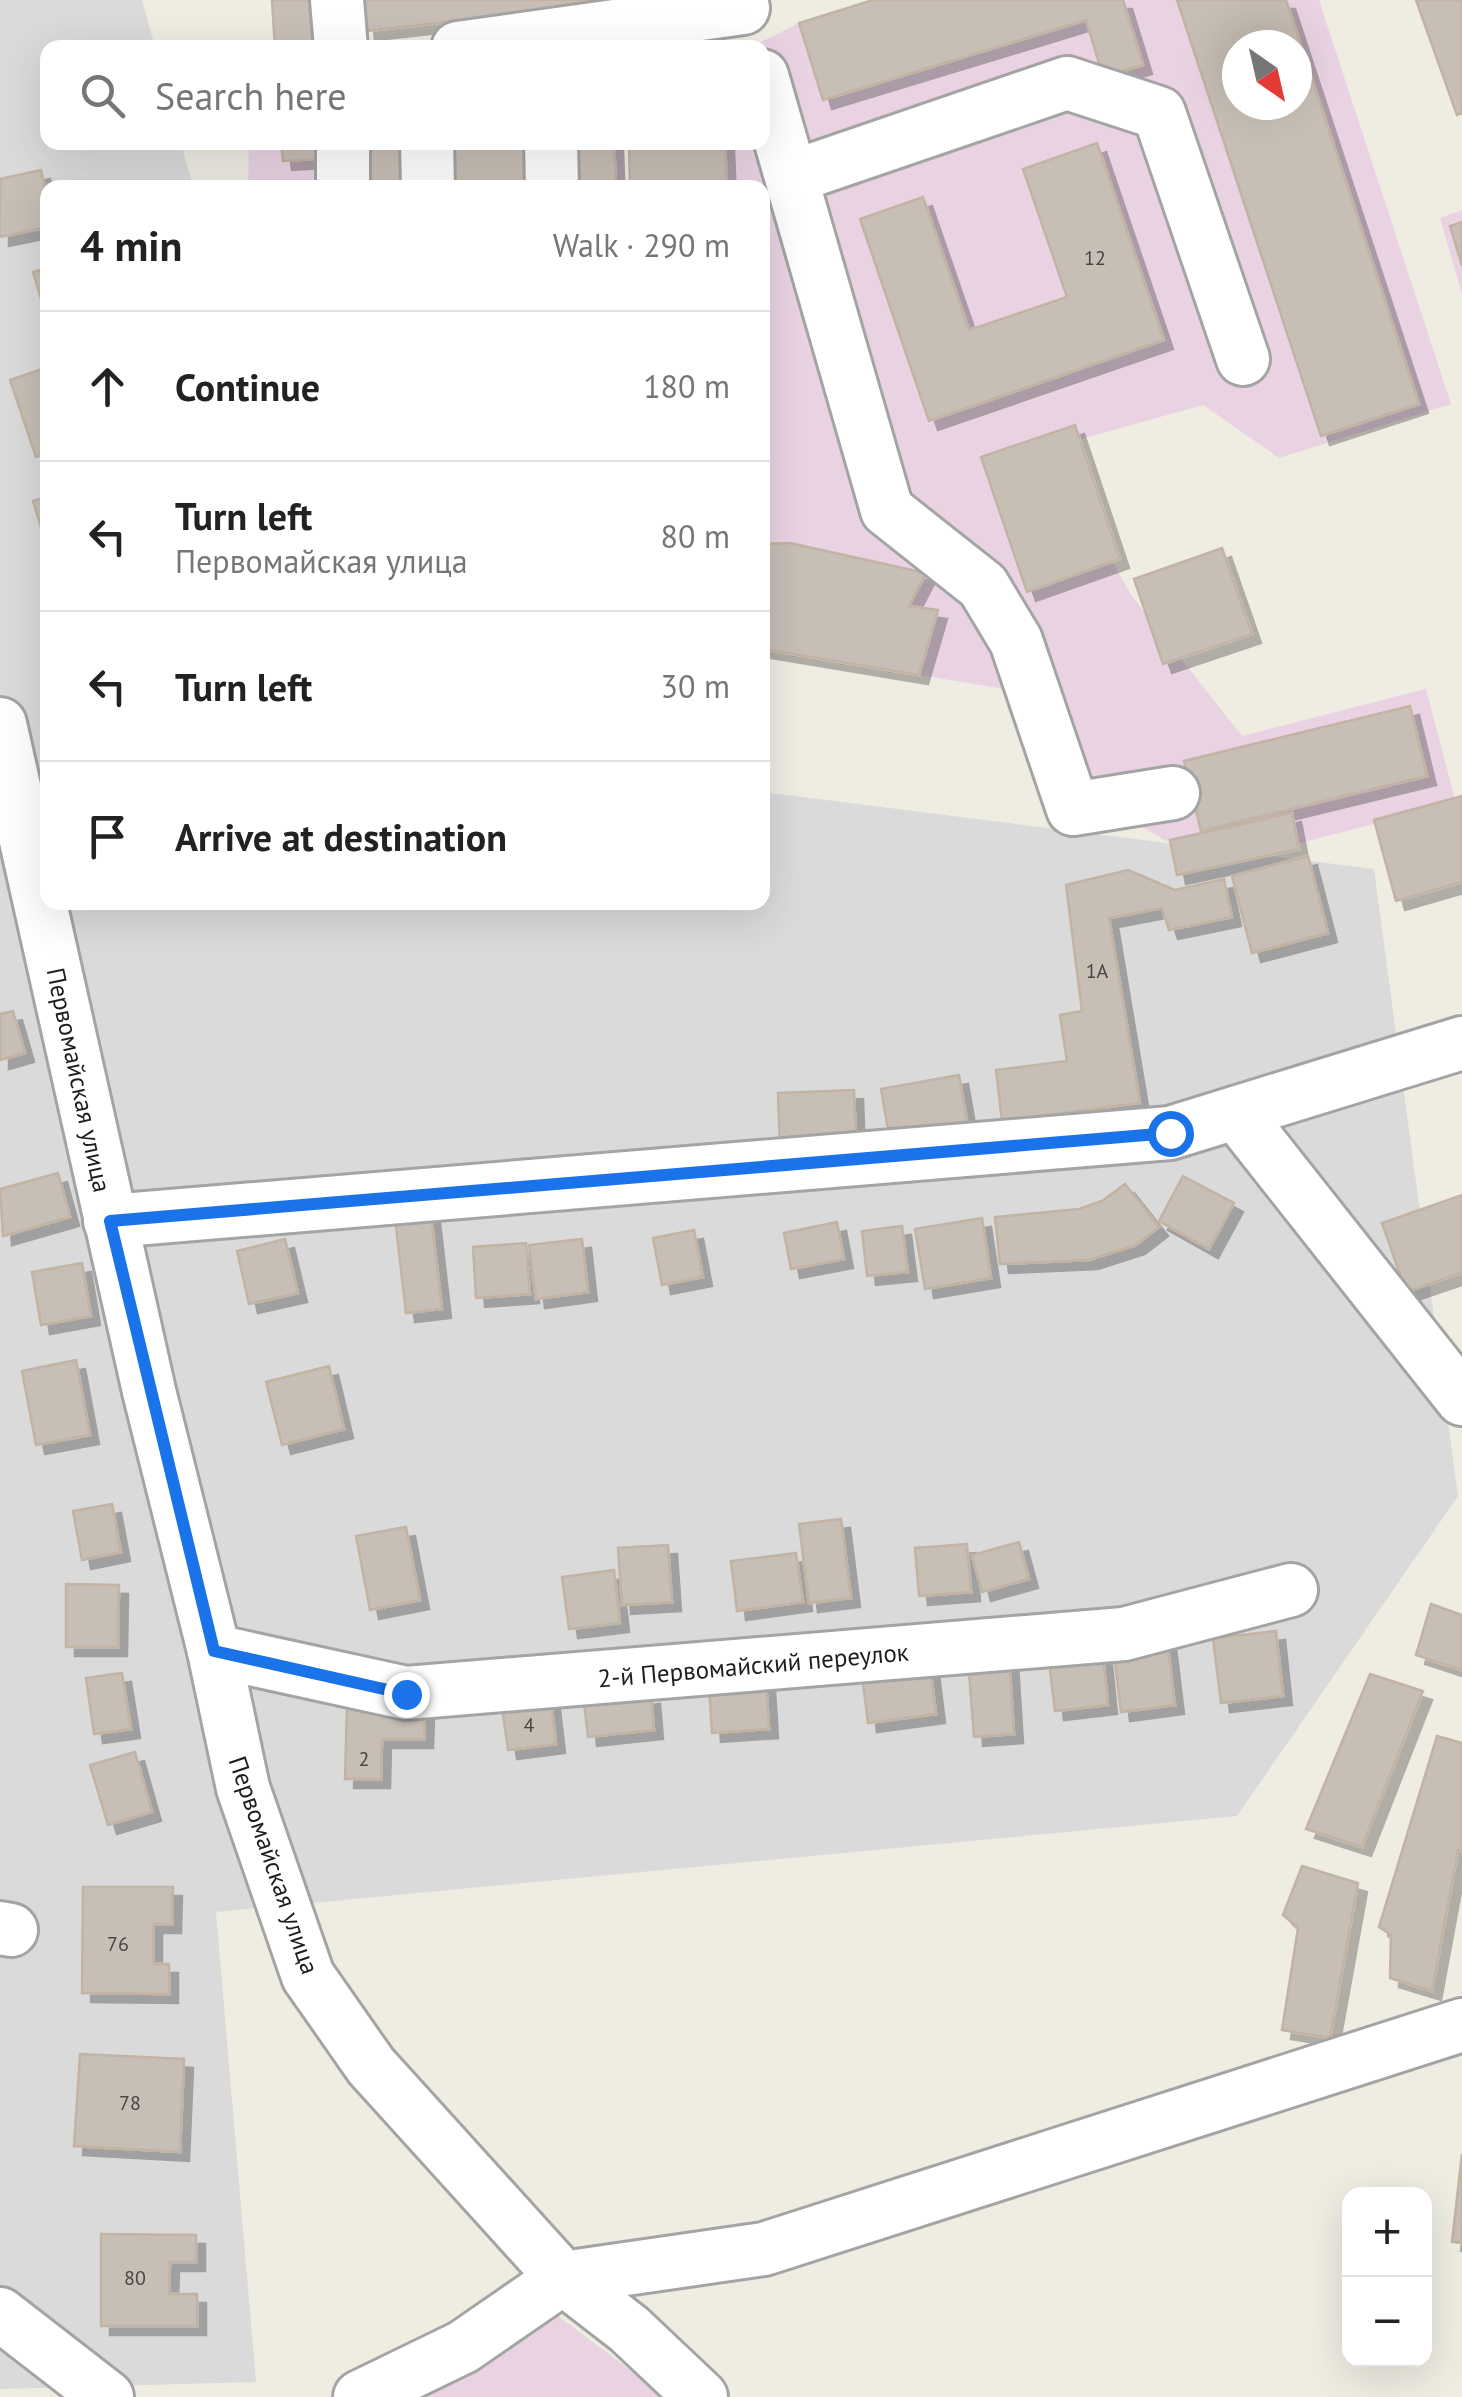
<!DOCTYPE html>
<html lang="en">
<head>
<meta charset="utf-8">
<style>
	:root { --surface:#fff; --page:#f2f2f2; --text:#222; --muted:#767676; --line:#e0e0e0 }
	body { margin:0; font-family:"PT Sans",sans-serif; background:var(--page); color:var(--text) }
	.controls { position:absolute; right:30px; bottom:30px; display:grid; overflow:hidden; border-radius:20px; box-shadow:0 10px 40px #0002 }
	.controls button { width:90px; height:90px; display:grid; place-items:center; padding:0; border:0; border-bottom:2px solid var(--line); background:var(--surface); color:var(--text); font:50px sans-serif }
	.compass { position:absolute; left:1222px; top:30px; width:90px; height:90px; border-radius:50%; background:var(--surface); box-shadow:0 10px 40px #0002; rotate:146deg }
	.stop { position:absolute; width:30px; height:30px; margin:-22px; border:8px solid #1a73e8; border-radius:50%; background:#fff }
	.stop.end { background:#1a73e8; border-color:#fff; box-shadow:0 2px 10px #0008 }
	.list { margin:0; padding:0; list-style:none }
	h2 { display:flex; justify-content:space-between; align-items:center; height:130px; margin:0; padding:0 40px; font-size:42px }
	h2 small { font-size:32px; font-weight:400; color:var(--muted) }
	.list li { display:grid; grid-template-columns:65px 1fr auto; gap:30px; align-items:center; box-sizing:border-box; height:150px; padding:0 40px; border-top:2px solid var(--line) }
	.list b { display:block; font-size:38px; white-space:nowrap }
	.list p { margin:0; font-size:32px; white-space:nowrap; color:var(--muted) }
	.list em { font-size:32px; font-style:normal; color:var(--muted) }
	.icon { flex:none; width:55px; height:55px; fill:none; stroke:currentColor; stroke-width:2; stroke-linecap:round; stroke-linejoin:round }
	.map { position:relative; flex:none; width:1462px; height:2397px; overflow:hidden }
	.search { position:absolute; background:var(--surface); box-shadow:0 10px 40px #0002; left:40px; top:40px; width:730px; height:110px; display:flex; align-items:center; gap:25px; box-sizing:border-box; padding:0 35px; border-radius:20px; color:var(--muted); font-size:38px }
	.panel { position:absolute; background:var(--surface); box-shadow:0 10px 40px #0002; left:40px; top:180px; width:730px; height:730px; border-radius:20px }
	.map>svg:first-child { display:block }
	.residential { fill:#dbdada }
	.industrial { fill:#e9d3e3; fill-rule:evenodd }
	.building { fill:#c7beb5; stroke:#c2b3a3; stroke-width:2.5; fill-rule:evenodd; filter:url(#shadow) }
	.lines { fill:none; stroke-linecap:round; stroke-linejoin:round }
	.minor-casing { stroke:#a4a4a4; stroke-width:58 }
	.minor { stroke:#fff; stroke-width:52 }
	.route { stroke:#1a73e8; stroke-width:12 }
	.labels { text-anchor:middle; stroke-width:8; stroke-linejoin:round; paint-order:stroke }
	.number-label { font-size:20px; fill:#484543 }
	.street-label { font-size:25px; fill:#1d1d1d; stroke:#fff }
</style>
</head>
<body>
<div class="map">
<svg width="1462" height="2397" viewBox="0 0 1462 2397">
	<defs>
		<filter id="shadow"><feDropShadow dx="9" dy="9" stdDeviation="0" flood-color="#0004"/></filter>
	</defs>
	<rect width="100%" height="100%" fill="#efece2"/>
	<polygon class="residential" points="0,0 142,0 155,47 48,48 48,142 181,143 193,187 48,188 48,902 762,902 763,792 1374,869 1458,1496 1237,1816 216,1912 256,2382 0,2389"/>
	<g class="industrial">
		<path d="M873,0H1319L1451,404L1279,458L1203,405L1049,448L1131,595L1242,736L1426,689L1456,803L1210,866L1107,807L1004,689L763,649L762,188L629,187L628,143L762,142V48L751,47L799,23ZM1237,45H1297V105H1237Z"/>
		<polygon points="249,143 624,143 625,187 248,188"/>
		<polygon points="1462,210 1462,294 1440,218"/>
		<polygon points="558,2316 666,2397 394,2397"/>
	</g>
	<g class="building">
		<polygon points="272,0 322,0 324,48 275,48"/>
		<polygon points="363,0 650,0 366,31"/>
		<polygon points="873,0 1123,0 1143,65 1103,77 1086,20 823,100 799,23"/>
		<path d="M1177,0H1286L1419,404L1321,436ZM1237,45H1297V105H1237Z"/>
		<polygon points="1416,0 1462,0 1462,113 1457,115"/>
		<polygon points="281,142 330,142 331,158 283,161"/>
		<polygon points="363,142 404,142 405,188 363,188"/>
		<polygon points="445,142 527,142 529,188 447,188"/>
		<polygon points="570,142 614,142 616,188 571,188"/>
		<polygon points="629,142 725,142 727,188 630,188"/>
		<polygon points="1097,143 1164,340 929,421 860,219 923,197 969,330 1067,297 1023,169"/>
		<polygon points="41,170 48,201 48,227 0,237 0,179"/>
		<polygon points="327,181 327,188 287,188 287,182"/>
		<polygon points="1462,222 1462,266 1450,226"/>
		<polygon points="48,268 48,323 33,272"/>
		<polygon points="48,367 48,453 36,457 10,380"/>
		<polygon points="1075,425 1120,559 1027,592 981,457"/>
		<polygon points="48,496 48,550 33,501"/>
		<polygon points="790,543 926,573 909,606 938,610 919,675 762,649 762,544"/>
		<polygon points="1222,548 1252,634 1163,664 1134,579"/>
		<polygon points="1410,706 1427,776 1201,831 1184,761"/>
		<polygon points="1462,796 1462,882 1396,901 1374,820"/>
		<polygon points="1292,813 1299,849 1177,875 1170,840"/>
		<polygon points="1308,856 1328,933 1252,953 1232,876"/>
		<polygon points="1128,870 1175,890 1224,879 1232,917 1169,930 1162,908 1109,918 1140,1103 1002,1121 996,1070 1067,1061 1060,1015 1082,1011 1066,885"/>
		<polygon points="13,1011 25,1053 0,1060 0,1014"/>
		<polygon points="959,1075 969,1132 891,1147 881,1089"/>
		<polygon points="854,1090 856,1144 780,1148 778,1093"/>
		<polygon points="58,1173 70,1217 3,1236 0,1189"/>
		<polygon points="1183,1176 1234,1203 1209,1249 1159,1221"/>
		<polygon points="1125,1184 1159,1227 1136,1245 1089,1260 1000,1264 995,1217 1079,1209 1102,1201"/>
		<polygon points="1462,1195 1462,1273 1406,1292 1382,1223"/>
		<polygon points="431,1214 442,1309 406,1313 395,1218"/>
		<polygon points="982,1218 991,1278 925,1289 915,1229"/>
		<polygon points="837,1222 844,1259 791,1269 784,1233"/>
		<polygon points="902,1226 908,1272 867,1276 862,1231"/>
		<polygon points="694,1230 703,1277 662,1285 653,1238"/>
		<polygon points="285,1239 298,1293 249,1304 237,1251"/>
		<polygon points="582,1239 588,1292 536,1299 529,1245"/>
		<polygon points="526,1243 530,1294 476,1298 473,1247"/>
		<polygon points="82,1263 91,1316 41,1325 32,1272"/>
		<polygon points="76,1360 90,1435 36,1445 22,1371"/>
		<polygon points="329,1366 344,1429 282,1445 266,1382"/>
		<polygon points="112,1504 121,1552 82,1560 73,1511"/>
		<polygon points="841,1519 851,1598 809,1603 799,1524"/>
		<polygon points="406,1527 420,1600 370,1610 356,1536"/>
		<polygon points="1019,1542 1029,1579 982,1592 972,1555"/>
		<polygon points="967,1544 971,1592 919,1596 915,1548"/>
		<polygon points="668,1545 672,1602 622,1605 618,1548"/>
		<polygon points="796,1553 803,1602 737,1611 731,1561"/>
		<polygon points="614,1570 620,1623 569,1629 562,1577"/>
		<polygon points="66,1584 119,1585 118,1647 66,1647"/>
		<polygon points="1431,1604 1462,1615 1462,1670 1416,1655"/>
		<polygon points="1276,1631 1283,1696 1221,1703 1213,1638"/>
		<polygon points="1167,1639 1175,1705 1121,1712 1113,1646"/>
		<polygon points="1102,1647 1108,1705 1055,1711 1048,1654"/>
		<polygon points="1009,1656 1014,1734 974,1737 968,1659"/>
		<polygon points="929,1658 936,1714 868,1723 861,1667"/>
		<polygon points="765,1666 769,1729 712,1733 708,1671"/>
		<polygon points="122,1673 131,1729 94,1734 86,1678"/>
		<polygon points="1370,1674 1423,1691 1362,1847 1306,1829"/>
		<polygon points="651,1695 654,1730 588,1737 584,1702"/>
		<polygon points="551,1701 556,1744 508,1750 502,1707"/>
		<polygon points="347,1707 425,1708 424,1739 382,1739 381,1779 345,1779"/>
		<polygon points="1437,1736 1462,1743 1462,1851 1458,1850 1432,1991 1390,1978 1391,1935 1379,1927"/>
		<polygon points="135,1752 152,1812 108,1825 90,1765"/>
		<polygon points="1302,1866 1358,1883 1330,2038 1282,2030 1298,1928 1283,1915"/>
		<polygon points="83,1887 173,1887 172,1924 153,1924 153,1964 169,1964 169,1994 82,1993"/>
		<polygon points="80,2054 184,2059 180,2152 74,2146"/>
		<polygon points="1462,2154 1462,2243 1452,2242"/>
		<polygon points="101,2234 196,2235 196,2262 170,2262 169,2294 197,2294 197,2326 101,2326"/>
	</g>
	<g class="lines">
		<defs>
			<g id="minor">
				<polyline points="337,0 341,48"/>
				<polyline points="458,48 743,8"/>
				<polyline points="762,76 887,510 983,586 1016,641 1073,809 1173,793"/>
				<polyline points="343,142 343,188"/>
				<polyline points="427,142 428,188"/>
				<polyline points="551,142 552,188"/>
				<polyline points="792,177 1067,83 1159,113 1243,359"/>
				<polyline points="0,724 149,1391 214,1651 243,1788 308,1976 371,2066 563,2278 629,2329 701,2397"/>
				<polyline points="1236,1113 1462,1399"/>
				<polyline points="110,1221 1170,1133 1462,1043"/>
				<polyline points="214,1651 406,1693 1124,1634 1291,1590"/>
				<polyline points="0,1928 11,1930"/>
				<polyline points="0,2314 107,2397"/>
				<polyline points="360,2397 463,2347 563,2278 764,2249 1462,2025"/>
			</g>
		</defs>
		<use href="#minor" class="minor-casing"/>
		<use href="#minor" class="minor"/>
	</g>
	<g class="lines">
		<polyline class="route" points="406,1694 214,1651 110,1221 1170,1133"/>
	</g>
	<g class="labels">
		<g class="number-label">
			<text x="1095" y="265">12</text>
			<text x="1097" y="978">1А</text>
			<text x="529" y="1732">4</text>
			<text x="364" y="1766">2</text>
			<text x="118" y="1951">76</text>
			<text x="130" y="2110">78</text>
			<text x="135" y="2285">80</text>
		</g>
		<g class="street-label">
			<text transform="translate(79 1080) rotate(78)" y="9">Первомайская улица</text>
			<text transform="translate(753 1665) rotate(-5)" y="9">2-й Первомайский переулок</text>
			<text transform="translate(274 1865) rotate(71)" y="9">Первомайская улица</text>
		</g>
	</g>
</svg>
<div class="controls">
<button>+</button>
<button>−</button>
</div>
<svg class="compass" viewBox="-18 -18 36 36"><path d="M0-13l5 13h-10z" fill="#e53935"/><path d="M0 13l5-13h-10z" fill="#767676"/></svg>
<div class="stop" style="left:1170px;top:1133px"></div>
<div class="stop end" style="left:406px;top:1694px"></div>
<div class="search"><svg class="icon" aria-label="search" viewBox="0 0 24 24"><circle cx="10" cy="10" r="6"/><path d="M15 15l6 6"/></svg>Search here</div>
<section class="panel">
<h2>4 min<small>Walk · 290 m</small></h2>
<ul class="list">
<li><svg class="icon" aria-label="ahead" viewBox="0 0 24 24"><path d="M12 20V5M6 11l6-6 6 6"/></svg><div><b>Continue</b></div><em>180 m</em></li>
<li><svg class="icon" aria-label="left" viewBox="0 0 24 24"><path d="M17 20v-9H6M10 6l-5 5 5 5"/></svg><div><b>Turn left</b><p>Первомайская улица</p></div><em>80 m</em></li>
<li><svg class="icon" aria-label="left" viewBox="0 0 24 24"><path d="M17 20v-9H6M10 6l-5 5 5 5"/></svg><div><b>Turn left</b></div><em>30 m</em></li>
<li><svg class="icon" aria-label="arrive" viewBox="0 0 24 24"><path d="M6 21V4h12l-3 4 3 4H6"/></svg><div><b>Arrive at destination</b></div></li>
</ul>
</section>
</div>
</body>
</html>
